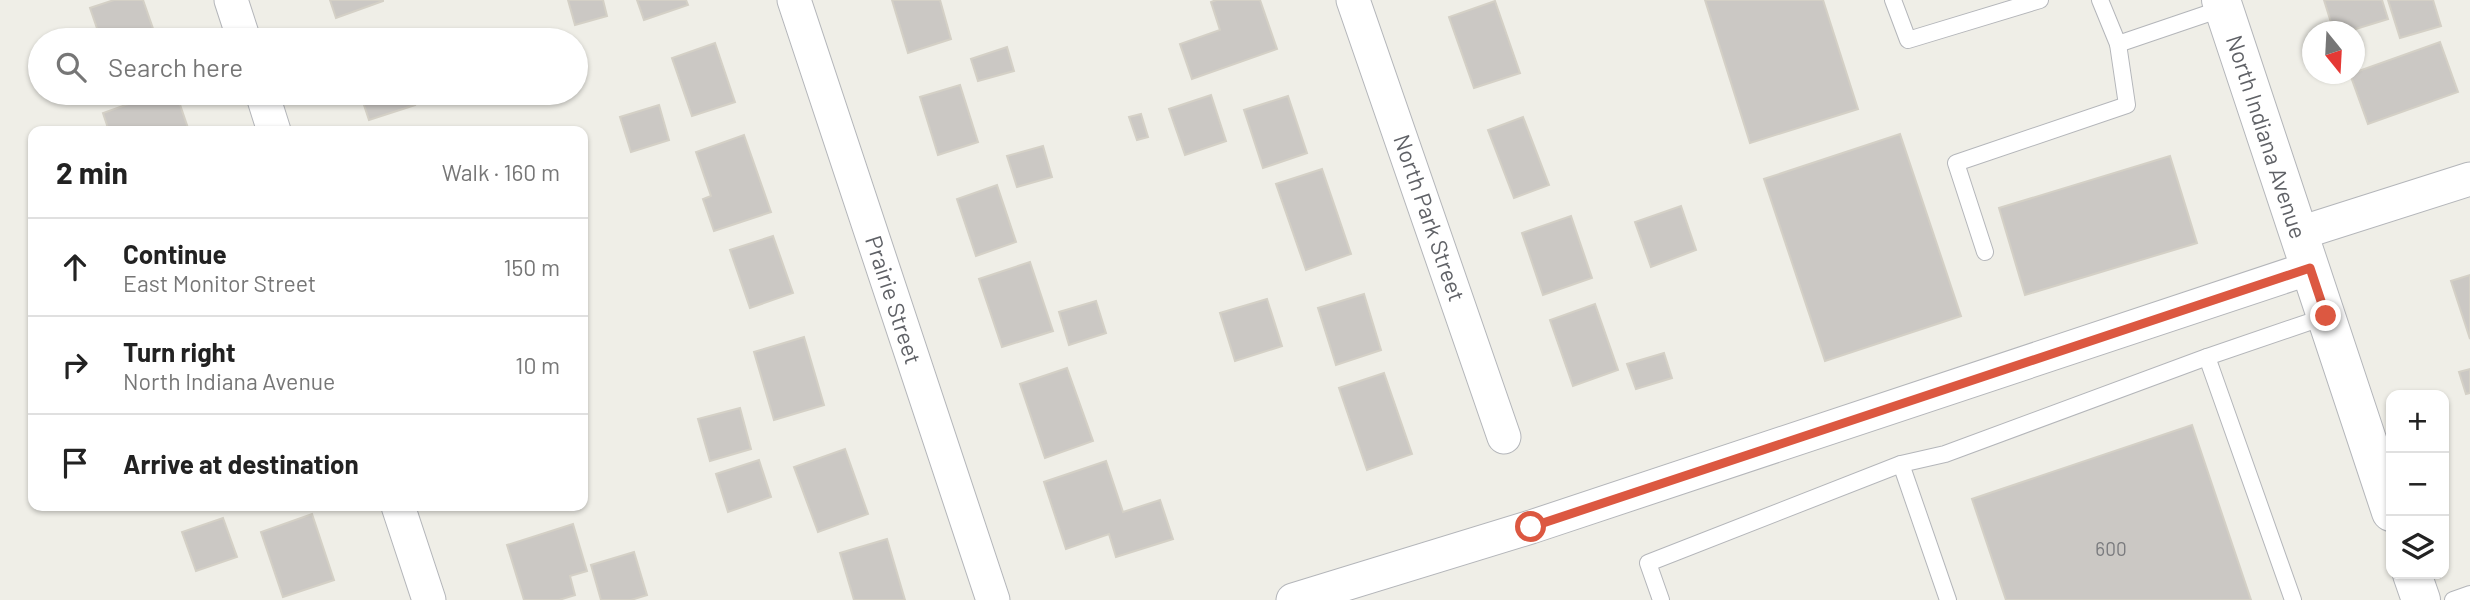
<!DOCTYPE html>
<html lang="en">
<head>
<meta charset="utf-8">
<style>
	:root { --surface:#fff; --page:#f2f2f2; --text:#222; --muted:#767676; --line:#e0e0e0 }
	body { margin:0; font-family:Barlow,sans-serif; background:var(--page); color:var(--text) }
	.controls { position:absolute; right:21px; bottom:21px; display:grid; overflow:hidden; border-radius:14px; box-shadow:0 2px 5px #0004 }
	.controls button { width:63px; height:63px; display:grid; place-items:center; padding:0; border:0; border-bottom:2px solid var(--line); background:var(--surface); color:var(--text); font:35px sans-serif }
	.compass { position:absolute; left:2302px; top:21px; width:63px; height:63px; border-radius:50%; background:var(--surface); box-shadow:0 2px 5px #0004; rotate:162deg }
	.stop { position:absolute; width:21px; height:21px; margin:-16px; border:5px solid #dc5841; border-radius:50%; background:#fff }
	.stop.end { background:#dc5841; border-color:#fff; box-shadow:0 2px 7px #0008 }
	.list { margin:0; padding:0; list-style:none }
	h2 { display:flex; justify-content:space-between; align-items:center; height:91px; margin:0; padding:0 28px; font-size:30px }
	h2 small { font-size:23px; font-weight:400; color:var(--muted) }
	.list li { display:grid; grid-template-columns:46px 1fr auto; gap:21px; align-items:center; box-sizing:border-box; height:98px; padding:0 28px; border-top:2px solid var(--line) }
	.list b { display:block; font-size:26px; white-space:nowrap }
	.list p { margin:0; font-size:23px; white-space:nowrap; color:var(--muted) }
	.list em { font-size:23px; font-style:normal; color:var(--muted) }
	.icon { flex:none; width:38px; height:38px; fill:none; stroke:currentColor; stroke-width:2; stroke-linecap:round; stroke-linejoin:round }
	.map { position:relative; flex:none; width:2470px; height:600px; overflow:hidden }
	.search { position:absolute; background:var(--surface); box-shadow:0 2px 5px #0004; left:28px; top:28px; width:560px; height:77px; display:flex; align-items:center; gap:18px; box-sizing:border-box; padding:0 24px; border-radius:38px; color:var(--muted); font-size:26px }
	.panel { position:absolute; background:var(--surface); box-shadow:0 2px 5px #0004; left:28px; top:126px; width:560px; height:385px; border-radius:14px }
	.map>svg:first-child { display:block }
	.building { fill:#cbc8c4; stroke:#d4d0c6; stroke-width:2 }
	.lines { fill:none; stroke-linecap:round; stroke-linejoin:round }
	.service-casing { stroke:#b4b6ba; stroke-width:18 }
	.minor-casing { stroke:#b4b6ba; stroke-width:35 }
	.tertiary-casing { stroke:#b4b6ba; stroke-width:40 }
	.service { stroke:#fff; stroke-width:16 }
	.minor { stroke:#fff; stroke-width:33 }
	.tertiary { stroke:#fff; stroke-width:38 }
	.route { stroke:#dc5841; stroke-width:9 }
	.labels { text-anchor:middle; stroke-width:6; stroke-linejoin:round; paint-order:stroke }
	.number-label { font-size:19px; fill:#7a7b7e }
	.street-label { font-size:23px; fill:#5f6166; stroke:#fff }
</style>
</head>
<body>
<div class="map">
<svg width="2470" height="600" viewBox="0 0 2470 600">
	<rect width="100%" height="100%" fill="#efeee7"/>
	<g class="building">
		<polygon points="114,0 143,0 157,40 101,40 90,8"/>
		<polygon points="330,0 383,0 383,1 336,18"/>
		<polygon points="568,0 603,0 607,16 575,25"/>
		<polygon points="637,0 686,0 688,5 644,20"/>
		<polygon points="892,0 940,0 951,39 908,53"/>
		<polygon points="1216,0 1260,0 1277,49 1192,79 1180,44 1220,30 1211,2"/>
		<polygon points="1705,0 1823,0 1858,109 1750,143"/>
		<polygon points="2324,0 2382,0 2388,19 2346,32 2334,32"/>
		<polygon points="2388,0 2433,0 2441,26 2400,38"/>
		<polygon points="1495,1 1520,73 1474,88 1449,17"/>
		<polygon points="391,30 395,40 360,40"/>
		<polygon points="2440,42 2458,92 2368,124 2350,74"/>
		<polygon points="715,43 735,102 692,116 672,58"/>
		<polygon points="1007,47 1014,71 978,81 971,59"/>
		<polygon points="960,85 978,142 938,155 920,97"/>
		<polygon points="159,93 176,93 189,131 109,131 103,113"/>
		<polygon points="360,93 411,93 415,105 369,120"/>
		<polygon points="1211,95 1226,141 1185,155 1169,109"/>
		<polygon points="1288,96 1307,153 1263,168 1244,110"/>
		<polygon points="659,105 669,140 631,152 620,117"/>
		<polygon points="1141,114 1148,137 1137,140 1129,117"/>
		<polygon points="1523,117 1549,185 1514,198 1488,130"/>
		<polygon points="1900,134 1961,316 1825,361 1764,179"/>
		<polygon points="744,135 771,212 714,231 703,199 711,196 696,152"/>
		<polygon points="1043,146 1052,177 1017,187 1007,156"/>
		<polygon points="2170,156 2197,243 2025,295 1999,208"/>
		<polygon points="1322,169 1351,254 1306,270 1276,184"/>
		<polygon points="997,185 1016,242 976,256 957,199"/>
		<polygon points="1681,206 1696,250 1651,267 1635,222"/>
		<polygon points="1571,216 1592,278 1543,295 1522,233"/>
		<polygon points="773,236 793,293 750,308 730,250"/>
		<polygon points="1030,262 1053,331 1002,347 979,279"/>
		<polygon points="2470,275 2470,339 2451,281"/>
		<polygon points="1364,294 1381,350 1336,365 1318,308"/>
		<polygon points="1267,299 1282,346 1235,361 1220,313"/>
		<polygon points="1096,301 1106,333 1069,345 1059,312"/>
		<polygon points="1595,304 1618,370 1573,386 1550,320"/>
		<polygon points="804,337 824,405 774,420 754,352"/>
		<polygon points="1664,353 1672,378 1636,389 1627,364"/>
		<polygon points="1067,368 1093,441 1045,458 1020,384"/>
		<polygon points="2470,369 2470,393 2466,394 2459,372"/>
		<polygon points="1384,373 1412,454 1367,470 1339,388"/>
		<polygon points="740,408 751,449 710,461 698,419"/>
		<polygon points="2192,425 2251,600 2006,600 1972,499"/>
		<polygon points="845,449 868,514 818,532 794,467"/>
		<polygon points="759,460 771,497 728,512 716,474"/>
		<polygon points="1106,461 1123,512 1160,500 1173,539 1116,557 1109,534 1066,549 1044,482"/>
		<polygon points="312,514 334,580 283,597 261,532"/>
		<polygon points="223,518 237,557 196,571 182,532"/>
		<polygon points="573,524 587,571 570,576 575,595 559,600 524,600 507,545"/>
		<polygon points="887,539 905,600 854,600 840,553"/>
		<polygon points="634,552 647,595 631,600 601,600 591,565"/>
	</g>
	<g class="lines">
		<defs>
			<g id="service">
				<polyline points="1893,0 1908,40 2040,0"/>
				<polyline points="2100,0 2118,44 2224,8"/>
				<polyline points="1985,252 1956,163 2127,105 2118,44"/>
				<polyline points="2207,357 2293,600"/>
				<polyline points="1901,464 1948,600"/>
				<polyline points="1661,600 1648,563 1901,464 1945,454 2207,357 2327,316"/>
				<polyline points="2453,600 2470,594"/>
			</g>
			<g id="minor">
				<polyline points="231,0 244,40"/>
				<polyline points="794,0 993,600"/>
				<polyline points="1353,0 1504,437"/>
				<polyline points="262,93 274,131"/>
				<polyline points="2297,234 2470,179"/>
				<polyline points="398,506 429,600"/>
				<polyline points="1293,600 1531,527 2310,268"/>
			</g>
			<g id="tertiary">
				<polyline points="2221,0 2391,512"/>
				<polyline points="2412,574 2421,600"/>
			</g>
		</defs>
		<use href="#service" class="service-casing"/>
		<use href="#minor" class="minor-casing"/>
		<use href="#tertiary" class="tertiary-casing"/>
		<use href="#service" class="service"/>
		<use href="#minor" class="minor"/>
		<use href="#tertiary" class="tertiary"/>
	</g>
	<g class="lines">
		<polyline class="route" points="1531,527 2310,268 2326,316"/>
	</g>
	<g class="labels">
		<g class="number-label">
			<text x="2111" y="556">600</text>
		</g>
		<g class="street-label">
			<text transform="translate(2266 137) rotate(72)" y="8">North Indiana Avenue</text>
			<text transform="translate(1429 218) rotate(71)" y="8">North Park Street</text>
			<text transform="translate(893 300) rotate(72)" y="8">Prairie Street</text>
		</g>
	</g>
</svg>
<div class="controls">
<button>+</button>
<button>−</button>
<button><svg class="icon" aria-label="layers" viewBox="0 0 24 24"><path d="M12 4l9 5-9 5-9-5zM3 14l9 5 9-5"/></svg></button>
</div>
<svg class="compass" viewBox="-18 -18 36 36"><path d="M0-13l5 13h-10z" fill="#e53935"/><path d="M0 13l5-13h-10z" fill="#767676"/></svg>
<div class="stop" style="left:1531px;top:527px"></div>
<div class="stop end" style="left:2326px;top:316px"></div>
<div class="search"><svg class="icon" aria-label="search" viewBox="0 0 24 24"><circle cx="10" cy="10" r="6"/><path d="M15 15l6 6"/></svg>Search here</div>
<section class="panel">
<h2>2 min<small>Walk · 160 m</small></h2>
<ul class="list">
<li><svg class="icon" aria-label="ahead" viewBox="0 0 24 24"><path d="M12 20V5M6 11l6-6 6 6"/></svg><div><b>Continue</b><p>East Monitor Street</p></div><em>150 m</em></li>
<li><svg class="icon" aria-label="right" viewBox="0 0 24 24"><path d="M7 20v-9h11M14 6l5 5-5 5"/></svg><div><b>Turn right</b><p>North Indiana Avenue</p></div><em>10 m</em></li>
<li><svg class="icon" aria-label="arrive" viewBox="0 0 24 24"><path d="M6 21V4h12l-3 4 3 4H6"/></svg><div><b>Arrive at destination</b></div></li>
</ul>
</section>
</div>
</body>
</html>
